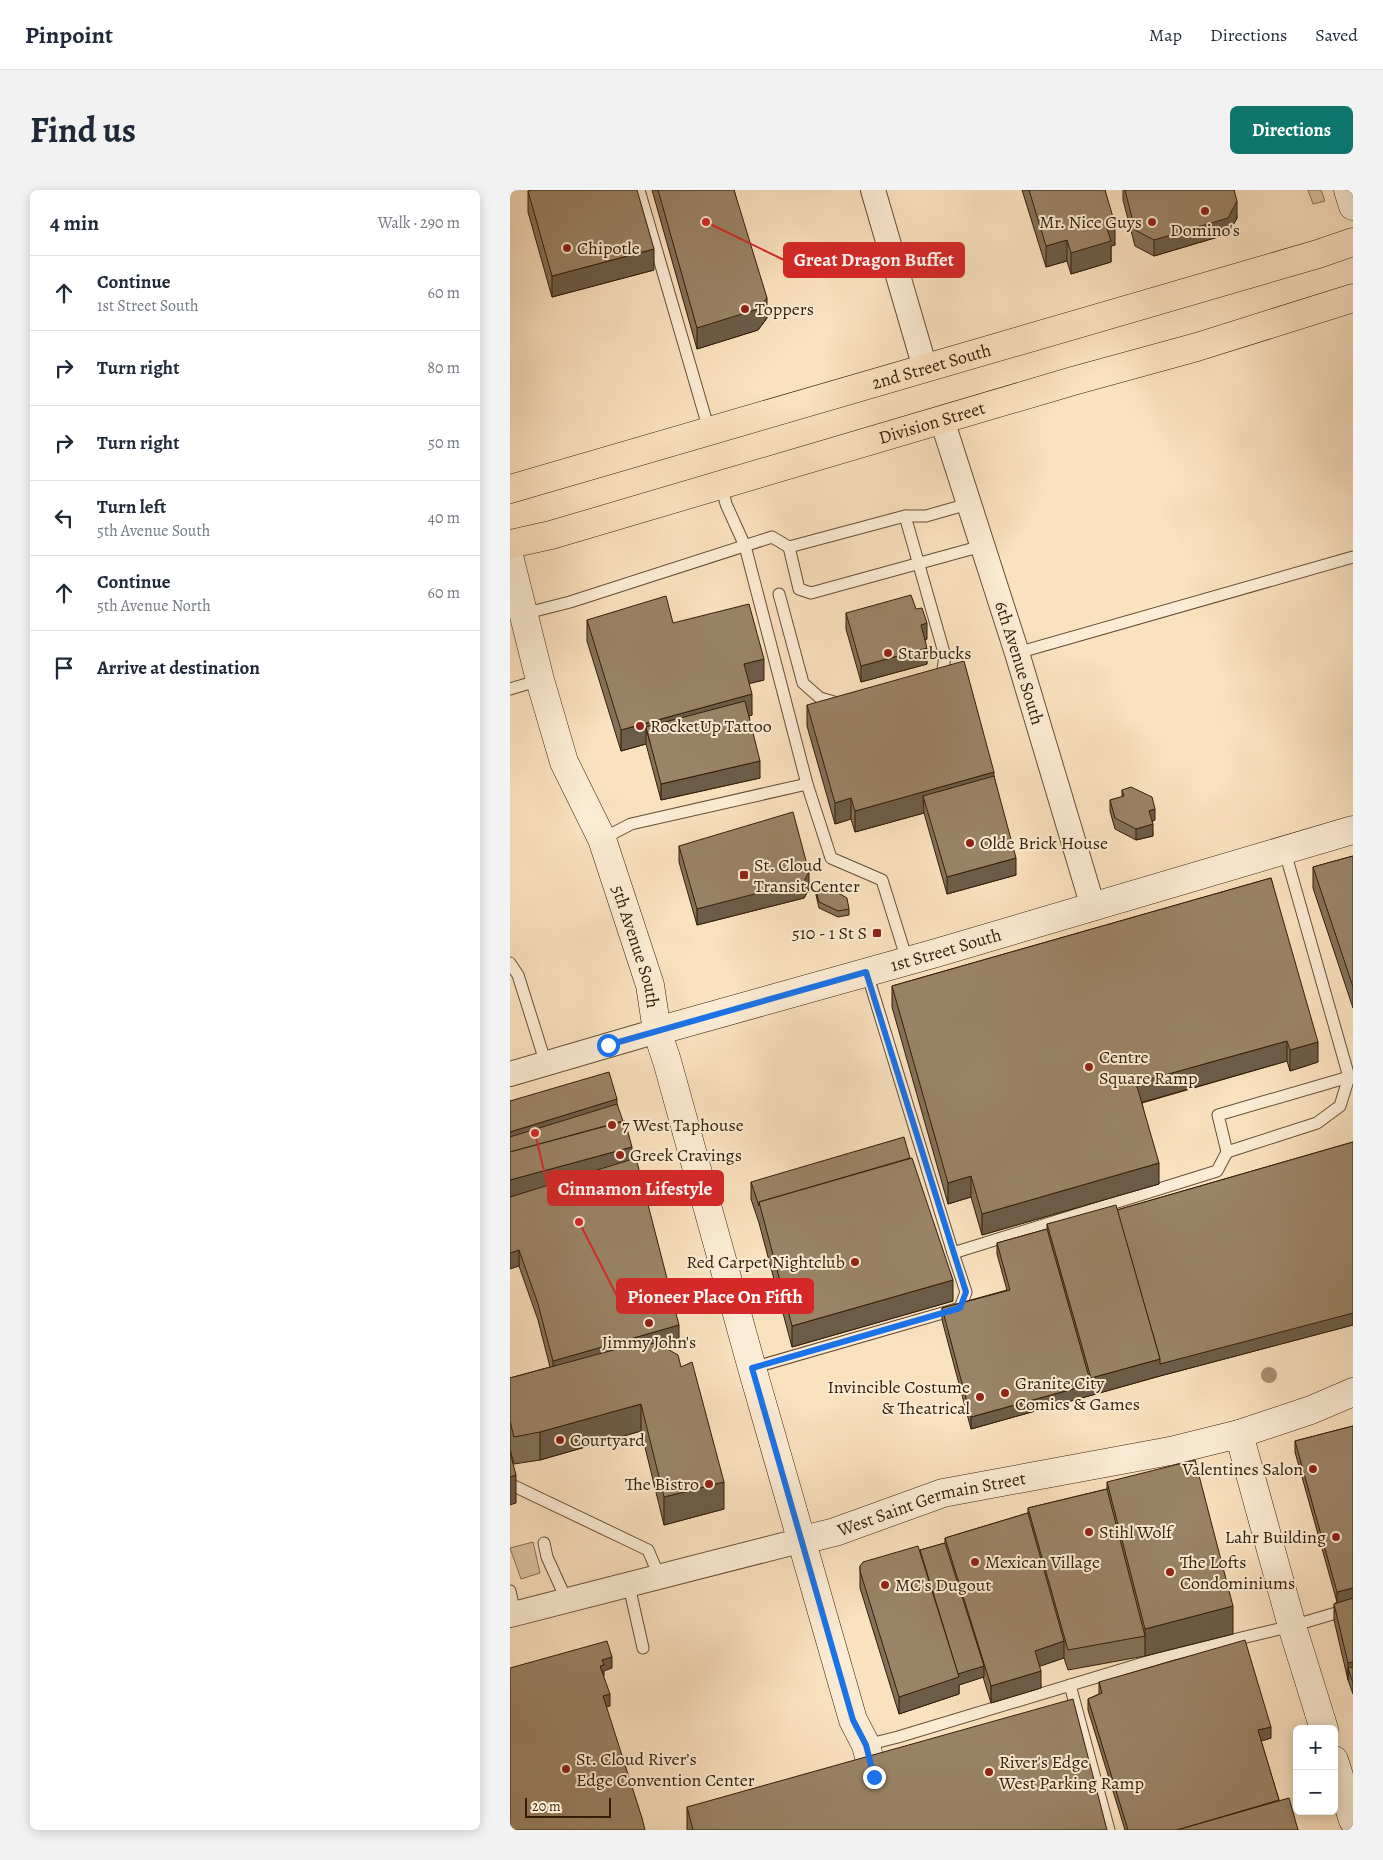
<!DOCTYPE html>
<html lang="en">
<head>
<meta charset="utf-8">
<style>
	:root { --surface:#fff; --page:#f2f2f3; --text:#1f2937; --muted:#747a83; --line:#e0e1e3; --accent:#0f766e }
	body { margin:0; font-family:Alegreya,serif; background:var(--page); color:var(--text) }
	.controls { position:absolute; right:15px; bottom:15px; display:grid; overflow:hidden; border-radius:8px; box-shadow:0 2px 12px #0003 }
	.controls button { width:45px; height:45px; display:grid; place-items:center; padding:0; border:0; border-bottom:1px solid var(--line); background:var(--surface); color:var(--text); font:25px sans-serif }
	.scale { position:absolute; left:15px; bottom:12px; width:86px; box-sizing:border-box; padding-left:5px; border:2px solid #331d08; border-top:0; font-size:14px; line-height:18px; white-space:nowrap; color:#331d08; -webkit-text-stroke:4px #fcecd5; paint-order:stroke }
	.stop { position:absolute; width:15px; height:15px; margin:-11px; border:4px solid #1a73e8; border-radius:50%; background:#fff }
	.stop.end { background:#1a73e8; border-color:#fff; box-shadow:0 1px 5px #0008 }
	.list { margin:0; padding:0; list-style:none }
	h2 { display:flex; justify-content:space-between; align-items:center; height:65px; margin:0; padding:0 20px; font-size:21px }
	h2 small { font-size:16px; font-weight:400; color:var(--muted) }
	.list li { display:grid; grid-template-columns:32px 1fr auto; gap:15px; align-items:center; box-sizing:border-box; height:75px; padding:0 20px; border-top:1px solid var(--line) }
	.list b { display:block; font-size:19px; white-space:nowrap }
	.list p { margin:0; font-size:16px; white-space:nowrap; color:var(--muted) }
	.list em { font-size:16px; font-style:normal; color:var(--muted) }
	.icon { flex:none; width:28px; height:28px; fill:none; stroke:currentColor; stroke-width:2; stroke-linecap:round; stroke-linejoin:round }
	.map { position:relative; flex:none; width:843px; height:1640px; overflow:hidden; border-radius:8px }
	header { display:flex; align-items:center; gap:30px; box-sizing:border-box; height:70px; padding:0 25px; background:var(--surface); border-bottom:1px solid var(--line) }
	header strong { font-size:24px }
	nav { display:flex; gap:28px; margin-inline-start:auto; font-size:18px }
	.intro { display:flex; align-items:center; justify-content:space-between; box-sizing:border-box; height:120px; padding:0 30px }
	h1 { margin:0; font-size:35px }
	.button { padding:12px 22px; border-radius:8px; background:var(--accent); color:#fff; font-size:18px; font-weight:700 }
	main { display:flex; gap:30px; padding:0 30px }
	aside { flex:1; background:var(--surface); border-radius:8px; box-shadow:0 2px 12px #0003 }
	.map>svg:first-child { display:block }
	.green { fill:#d8c0a0; stroke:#866e54 }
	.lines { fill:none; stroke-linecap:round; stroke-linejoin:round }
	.lane-casing { stroke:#654e36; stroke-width:13 }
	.street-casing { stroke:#654e36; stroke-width:26 }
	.secondary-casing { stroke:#331d08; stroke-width:29 }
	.highway-casing { stroke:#331d08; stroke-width:29 }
	.lane { stroke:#fcecd5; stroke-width:11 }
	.street { stroke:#fcecd5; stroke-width:24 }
	.secondary { stroke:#fcecd5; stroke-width:28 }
	.highway { stroke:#fae1bf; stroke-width:28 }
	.tree { fill:#a89074 }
	.wall { fill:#847159; stroke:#331d08 }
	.shaded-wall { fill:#6c5c48; stroke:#331d08 }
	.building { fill:#9a8367; stroke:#331d08 }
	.route { stroke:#1a73e8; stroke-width:6 }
	.poi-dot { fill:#8f2418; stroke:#fcecd5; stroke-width:2 }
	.labels { text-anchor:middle; stroke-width:4; stroke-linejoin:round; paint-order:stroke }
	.poi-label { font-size:18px; fill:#331d08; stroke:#fcecd5; text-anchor:start }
	.street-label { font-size:18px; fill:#331d08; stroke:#fcecd5 }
	.leader { fill:none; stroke:#d62828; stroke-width:2 }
	.callout-dot { fill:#d62828; stroke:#fcecd5; stroke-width:2 }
	.callout { fill:#d62828; stroke:#d62828; stroke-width:2 }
	.callout-label { font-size:19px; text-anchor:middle; font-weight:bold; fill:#fff }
</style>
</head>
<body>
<header>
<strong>Pinpoint</strong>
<nav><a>Map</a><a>Directions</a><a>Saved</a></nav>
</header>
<div class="intro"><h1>Find us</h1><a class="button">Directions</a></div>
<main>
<aside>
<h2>4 min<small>Walk · 290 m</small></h2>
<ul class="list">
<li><svg class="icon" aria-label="ahead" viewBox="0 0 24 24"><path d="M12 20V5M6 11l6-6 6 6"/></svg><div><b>Continue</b><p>1st Street South</p></div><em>60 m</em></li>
<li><svg class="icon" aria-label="right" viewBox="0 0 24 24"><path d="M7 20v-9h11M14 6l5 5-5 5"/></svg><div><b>Turn right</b></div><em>80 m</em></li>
<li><svg class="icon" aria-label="right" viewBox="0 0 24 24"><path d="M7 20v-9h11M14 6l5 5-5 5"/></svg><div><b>Turn right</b></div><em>50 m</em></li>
<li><svg class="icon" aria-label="left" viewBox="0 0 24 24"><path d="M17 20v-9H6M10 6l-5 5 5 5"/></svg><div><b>Turn left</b><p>5th Avenue South</p></div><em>40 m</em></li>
<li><svg class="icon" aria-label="ahead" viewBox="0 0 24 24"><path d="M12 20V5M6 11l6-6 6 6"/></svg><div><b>Continue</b><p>5th Avenue North</p></div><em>60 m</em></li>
<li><svg class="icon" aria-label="arrive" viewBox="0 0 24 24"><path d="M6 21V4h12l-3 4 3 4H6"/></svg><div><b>Arrive at destination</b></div></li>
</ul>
</aside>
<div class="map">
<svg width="843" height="1640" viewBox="0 0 843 1640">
	<rect width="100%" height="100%" fill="#fae1bf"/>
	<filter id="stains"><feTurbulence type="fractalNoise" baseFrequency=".004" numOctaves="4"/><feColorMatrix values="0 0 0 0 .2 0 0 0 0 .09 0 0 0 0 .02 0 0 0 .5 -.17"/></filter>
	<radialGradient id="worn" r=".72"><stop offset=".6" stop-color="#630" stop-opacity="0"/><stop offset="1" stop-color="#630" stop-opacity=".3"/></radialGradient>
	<g class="green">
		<polygon points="798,0 811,0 815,11 803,14"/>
		<polygon points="23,1352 30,1383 11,1389 0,1358"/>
	</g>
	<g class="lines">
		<defs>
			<g id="lane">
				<polyline points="129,0 199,240"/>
				<polyline points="211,294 216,314 235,356 297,594 321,668 372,690 397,770"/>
				<polyline points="458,314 416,326 395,326 279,357 289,399 301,403 472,356"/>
				<polyline points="395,326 435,466 432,486 427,489"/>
				<polyline points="269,404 293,493 310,508 331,514"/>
				<polyline points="13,424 60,412 262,347 279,357"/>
				<polyline points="507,463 843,367"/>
				<polyline points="0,499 30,490"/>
				<polyline points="92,649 121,634 297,594"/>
				<polyline points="0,773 8,785 36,874"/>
				<polyline points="357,783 443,1063 707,981 717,962 708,925 839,887"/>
				<polyline points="717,962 807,933 830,916 839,887 775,662"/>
				<polyline points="242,1178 450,1118 456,1102 443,1063"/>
				<polyline points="2,1295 138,1360 150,1388"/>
				<polyline points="34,1353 37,1367 57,1411"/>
				<polyline points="119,1396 133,1458"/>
				<polyline points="0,1401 5,1424"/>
				<polyline points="560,1495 599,1640"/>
				<polyline points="356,1555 388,1547 660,1465 782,1436 843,1418"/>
			</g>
			<g id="street">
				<polyline points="363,0 415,178"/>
				<path id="s1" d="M432,230L507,463L583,717"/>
				<polyline points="0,884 147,841"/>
				<polyline points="0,1425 293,1350"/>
			</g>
			<g id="secondary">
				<polyline points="838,0 843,16"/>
				<path id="s2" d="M0,370L30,490L54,572L92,649L140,795L147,841L157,871L242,1178L343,1530L356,1555L364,1587"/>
				<path id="s3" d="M147,841L426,763L843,640"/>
				<polyline points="729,1244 782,1436 814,1539"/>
				<path id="s4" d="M293,1350L325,1342L433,1303L660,1261L729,1244L801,1220L843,1202"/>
				<polyline points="824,1570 843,1630"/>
			</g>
			<g id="highway">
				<path id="s5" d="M0,299L808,64L843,52"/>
				<path id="s6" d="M0,354L41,345L563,191L687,157L843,108"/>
			</g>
		</defs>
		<use href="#lane" class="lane-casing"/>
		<use href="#street" class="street-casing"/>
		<use href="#secondary" class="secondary-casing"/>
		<use href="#highway" class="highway-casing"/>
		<use href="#lane" class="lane"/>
		<use href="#street" class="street"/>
		<use href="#secondary" class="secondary"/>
		<use href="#highway" class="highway"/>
	</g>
	<circle class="tree" cx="759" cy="1185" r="8"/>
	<g class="wall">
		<polygon points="142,0 224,0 257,128 248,140 187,159"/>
		<polygon points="512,0 595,0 605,55 601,56 601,72 561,84 557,71 536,77"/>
		<polygon points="613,0 724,0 727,28 718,44 644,66 625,56 613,10"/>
		<polygon points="18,1 144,80 42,107 18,22"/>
		<polygon points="406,419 417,449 415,450 417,474 351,492 336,439 336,423"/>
		<polygon points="77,430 163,433 254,490 239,493 242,525 239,526 250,588 151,610 136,554 111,561 77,451"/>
		<polygon points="297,515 484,586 506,685 437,704 414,623 345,642 341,629 325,634 297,536"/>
		<polygon points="612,600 645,630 642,631 643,646 626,650 605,639 600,621 600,610 612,607"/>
		<polygon points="169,656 299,699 294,708 187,735 169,672"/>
		<polygon points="843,666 843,818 803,698 803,677"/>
		<polygon points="761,688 808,872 780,881 777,871 632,913 649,994 472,1045 461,1007 438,1014 382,817 382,796"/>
		<polygon points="306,700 339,719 339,725 328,727 309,718 306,705"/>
		<polygon points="0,911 107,914 169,1151 153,1156 171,1177 214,1319 154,1335 131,1241 30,1270 4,1274 0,1259 0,1188 40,1177 28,1130 9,1076"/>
		<polygon points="843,952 843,1135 650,1186 461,1239 432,1130 432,1118 497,1100 487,1064 487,1053 537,1039 537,1034 607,1020"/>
		<polygon points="241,992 443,1111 282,1157 249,1033 241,1009"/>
		<polygon points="843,1236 843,1504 838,1490 824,1430 824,1414 827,1412 785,1262 785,1251"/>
		<polygon points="597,1292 723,1444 635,1466 558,1480 554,1468 529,1476 531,1498 481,1513 473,1487 449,1495 449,1504 389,1524 350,1398 350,1376 410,1360 435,1353 435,1348 518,1323 518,1318 597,1299"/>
		<polygon points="589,1492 761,1548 751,1551 769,1610 788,1640 615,1640 578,1520 578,1509 589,1504"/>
		<polygon points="177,1617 597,1640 177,1640"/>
	</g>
	<g class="shaded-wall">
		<polygon points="727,11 727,28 718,44 644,66 644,50"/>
		<polygon points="605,34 605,55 601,56 601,72 561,84 561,63 596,36"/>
		<polygon points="557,50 557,71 536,77 536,56"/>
		<polygon points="144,59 144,80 42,107 42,86"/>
		<polygon points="257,108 257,128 248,140 187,159 187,138"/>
		<polygon points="417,433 417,449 411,451 411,435"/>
		<polygon points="417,458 417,474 351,492 351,476"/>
		<polygon points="254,469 254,490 234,495 234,474"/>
		<polygon points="242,504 242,525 140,553 136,537 136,554 111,561 111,540"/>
		<polygon points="250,571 250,588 151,610 151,594"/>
		<polygon points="484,582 484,603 413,606 414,623 345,642 345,621"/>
		<polygon points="341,608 341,629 325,634 325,613"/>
		<polygon points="645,619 645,630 639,633 639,621"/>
		<polygon points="643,634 643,646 626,650 626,639"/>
		<polygon points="506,668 506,685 437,704 437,687"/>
		<polygon points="299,682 299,699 294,708 187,735 187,719"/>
		<polygon points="777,851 777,871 626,914 626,893"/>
		<polygon points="808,852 808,872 780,881 780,860"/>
		<polygon points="107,909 107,926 0,958 0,942"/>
		<polygon points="122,957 122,973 0,1007 0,990"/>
		<polygon points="649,973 649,994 472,1045 472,1024"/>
		<polygon points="461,986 461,1007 438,1014 438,993"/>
		<polygon points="9,1060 9,1076 0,1079 0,1063"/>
		<polygon points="443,1090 443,1111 282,1157 282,1136"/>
		<polygon points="843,1123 843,1135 650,1186 461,1239 461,1227 581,1194 581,1188 650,1169"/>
		<polygon points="169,1135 169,1151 43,1187 43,1171"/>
		<polygon points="131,1214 131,1241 30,1270 30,1242"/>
		<polygon points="6,1285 6,1313 0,1315 0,1287"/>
		<polygon points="214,1292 214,1319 154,1335 154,1307"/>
		<polygon points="843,1398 843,1409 827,1413 827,1402"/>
		<polygon points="723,1416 723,1444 635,1466 635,1439"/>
		<polygon points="554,1451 554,1468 525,1478 525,1461"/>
		<polygon points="102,1467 102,1478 94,1481 94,1486 90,1476 92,1470"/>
		<polygon points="843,1472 843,1488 838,1478 838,1490 838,1473"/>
		<polygon points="474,1476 474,1487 449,1495 449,1504 389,1524 389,1507 446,1484"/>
		<polygon points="531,1481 531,1498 481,1513 481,1496"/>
		<polygon points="100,1504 100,1516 93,1518 93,1506"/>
		<polygon points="761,1537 761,1548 748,1552 748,1540"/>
	</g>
	<g class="building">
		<polygon points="22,0 127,0 144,59 42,86 18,1"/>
		<polygon points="148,0 224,0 257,108 248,119 187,138"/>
		<polygon points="519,0 595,0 605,34 596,36 601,51 561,63 557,50 536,56"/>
		<polygon points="615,0 724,0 727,11 718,28 644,50 625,40"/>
		<polygon points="401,405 406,419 412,418 417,433 411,435 417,458 351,476 336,423"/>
		<polygon points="156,406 163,433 239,414 254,469 234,474 242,504 111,540 77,430"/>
		<polygon points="454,471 484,582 345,621 341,608 325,613 297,515"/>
		<polygon points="235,511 250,571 151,594 136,537"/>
		<polygon points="484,586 506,668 437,687 413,606"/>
		<polygon points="621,597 642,607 645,619 639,621 643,634 626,639 605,628 600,610 614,606 612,600"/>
		<polygon points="283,622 299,682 294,691 187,719 169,656"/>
		<polygon points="843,666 843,797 803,677"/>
		<polygon points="761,688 808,852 780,860 777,851 626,893 649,973 472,1024 461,986 438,993 382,796"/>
		<polygon points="318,697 337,708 339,719 328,721 309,712 306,700"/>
		<polygon points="99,882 107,909 0,942 0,911"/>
		<polygon points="107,914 113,931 0,962 0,947"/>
		<polygon points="115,931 122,957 0,990 0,962"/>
		<polygon points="394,947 400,968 249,1012 249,1016 241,992"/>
		<polygon points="843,952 843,1123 650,1174 650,1169 607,1020"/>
		<polygon points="126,968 169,1135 43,1171 28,1114 9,1060 0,1063 0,1007"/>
		<polygon points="402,968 443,1090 282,1136 249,1012"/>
		<polygon points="606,1015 650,1169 581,1188 537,1034"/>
		<polygon points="537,1039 581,1194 461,1227 432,1118 500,1100 487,1053"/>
		<polygon points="147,1153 168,1165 171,1177 182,1172 214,1292 154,1307 131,1214 30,1242 4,1247 0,1231 0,1188 111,1158"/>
		<polygon points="843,1236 843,1398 827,1402 785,1251"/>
		<polygon points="0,1262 6,1285 0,1287"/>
		<polygon points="685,1270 723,1416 635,1439 597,1292"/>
		<polygon points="597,1299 635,1446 558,1460 518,1318"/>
		<polygon points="518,1323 554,1451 525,1461 531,1481 481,1496 435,1348"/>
		<polygon points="435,1353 474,1476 448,1484 410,1360"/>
		<polygon points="408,1356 449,1487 389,1507 350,1381 350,1376 353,1372"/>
		<polygon points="843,1408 843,1472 838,1473 824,1414"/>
		<polygon points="735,1450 761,1537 748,1540 769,1610 667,1640 618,1640 578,1509 592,1503 589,1492"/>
		<polygon points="97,1451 102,1467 92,1470 94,1475 90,1476 100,1504 93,1506 132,1628 135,1640 0,1640 0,1478"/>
		<polygon points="843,1477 843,1493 838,1478"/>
		<polygon points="563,1509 597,1640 183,1640 177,1617"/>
		<polygon points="779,1608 788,1640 667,1640"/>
	</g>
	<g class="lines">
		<polyline class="route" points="98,855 356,782 456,1102 450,1118 242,1178 343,1530 356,1555 364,1587"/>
	</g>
	<g class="poi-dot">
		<circle cx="695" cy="21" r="5"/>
		<circle cx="642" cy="32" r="5"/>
		<circle cx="57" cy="58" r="5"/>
		<circle cx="235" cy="119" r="5"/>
		<circle cx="378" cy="463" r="5"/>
		<circle cx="130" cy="536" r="5"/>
		<circle cx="460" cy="653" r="5"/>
		<rect x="229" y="680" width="10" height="10" rx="2.5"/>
		<rect x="362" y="738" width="10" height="10" rx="2.5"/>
		<circle cx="579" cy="877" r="5"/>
		<circle cx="102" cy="935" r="5"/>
		<circle cx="110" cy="965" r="5"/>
		<circle cx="345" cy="1072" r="5"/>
		<circle cx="139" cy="1133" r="5"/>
		<circle cx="495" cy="1203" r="5"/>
		<circle cx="470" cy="1207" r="5"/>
		<circle cx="50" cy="1250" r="5"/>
		<circle cx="803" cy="1279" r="5"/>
		<circle cx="199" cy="1294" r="5"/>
		<circle cx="579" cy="1342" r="5"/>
		<circle cx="826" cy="1347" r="5"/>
		<circle cx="465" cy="1372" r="5"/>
		<circle cx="660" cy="1382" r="5"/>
		<circle cx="375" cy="1395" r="5"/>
		<circle cx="56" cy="1579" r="5"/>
		<circle cx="479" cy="1582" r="5"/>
	</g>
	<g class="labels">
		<g class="poi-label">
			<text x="632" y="38" text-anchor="end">Mr. Nice Guys</text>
			<text x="695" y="46" text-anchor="middle">Domino's</text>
			<text x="67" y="64">Chipotle</text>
			<text x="245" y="125">Toppers</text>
			<text x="388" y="469">Starbucks</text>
			<text x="140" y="542">RocketUp Tattoo</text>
			<text x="470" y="659">Olde Brick House</text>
			<text x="244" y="681">St. Cloud<tspan x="244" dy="21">Transit Center</tspan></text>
			<text x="357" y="749" text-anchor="end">510 - 1 St S</text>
			<text x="589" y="873">Centre<tspan x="589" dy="21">Square Ramp</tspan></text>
			<text x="112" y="941">7 West Taphouse</text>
			<text x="120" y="971">Greek Cravings</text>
			<text x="335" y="1078" text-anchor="end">Red Carpet Nightclub</text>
			<text x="139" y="1158" text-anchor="middle">Jimmy John's</text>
			<text x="505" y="1199">Granite City<tspan x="505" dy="21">Comics &amp; Games</tspan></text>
			<text x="460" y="1203" text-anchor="end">Invincible Costume<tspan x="460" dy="21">&amp; Theatrical</tspan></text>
			<text x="60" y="1256">Courtyard</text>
			<text x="793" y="1285" text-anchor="end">Valentines Salon</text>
			<text x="189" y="1300" text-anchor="end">The Bistro</text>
			<text x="589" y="1348">Stihl Wolf</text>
			<text x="816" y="1353" text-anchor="end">Lahr Building</text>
			<text x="475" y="1378">Mexican Village</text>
			<text x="670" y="1378">The Lofts<tspan x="670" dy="21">Condominiums</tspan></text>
			<text x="385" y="1401">MC's Dugout</text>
			<text x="66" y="1575">St. Cloud River’s<tspan x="66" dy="21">Edge Convention Center</tspan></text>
			<text x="489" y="1578">River's Edge<tspan x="489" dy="21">West Parking Ramp</tspan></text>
		</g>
		<g class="street-label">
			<text dy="6" stroke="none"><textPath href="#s5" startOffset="439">2nd Street South</textPath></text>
			<text dy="6" stroke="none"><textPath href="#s6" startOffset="439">Division Street</textPath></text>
			<text dy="6" stroke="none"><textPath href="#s1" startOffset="255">6th Avenue South</textPath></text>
			<text dy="6" stroke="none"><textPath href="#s2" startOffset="408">5th Avenue South</textPath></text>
			<text dy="6" stroke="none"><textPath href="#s3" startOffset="300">1st Street South</textPath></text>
			<text dy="6" stroke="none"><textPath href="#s4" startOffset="134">West Saint Germain Street</textPath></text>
		</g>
	</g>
	<path class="leader" d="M196 32L274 70M25 943L38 998M69 1032L107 1106"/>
	<g class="callout-dot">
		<circle cx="196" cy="32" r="5"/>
		<circle cx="25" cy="943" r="5"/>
		<circle cx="69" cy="1032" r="5"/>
	</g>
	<g class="callout">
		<rect x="274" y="53" width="180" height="34" rx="5"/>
		<rect x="38" y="981" width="175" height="34" rx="5"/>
		<rect x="107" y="1089" width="196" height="34" rx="5"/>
	</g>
	<g class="callout-label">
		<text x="364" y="76">Great Dragon Buffet</text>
		<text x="125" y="1005">Cinnamon Lifestyle</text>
		<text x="205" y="1113">Pioneer Place On Fifth</text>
	</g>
	<rect width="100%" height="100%" filter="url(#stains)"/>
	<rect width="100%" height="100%" fill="url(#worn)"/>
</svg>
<div class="controls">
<button>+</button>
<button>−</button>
</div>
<div class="scale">20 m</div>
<div class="stop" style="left:98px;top:855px"></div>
<div class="stop end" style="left:364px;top:1587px"></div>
</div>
</main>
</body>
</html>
